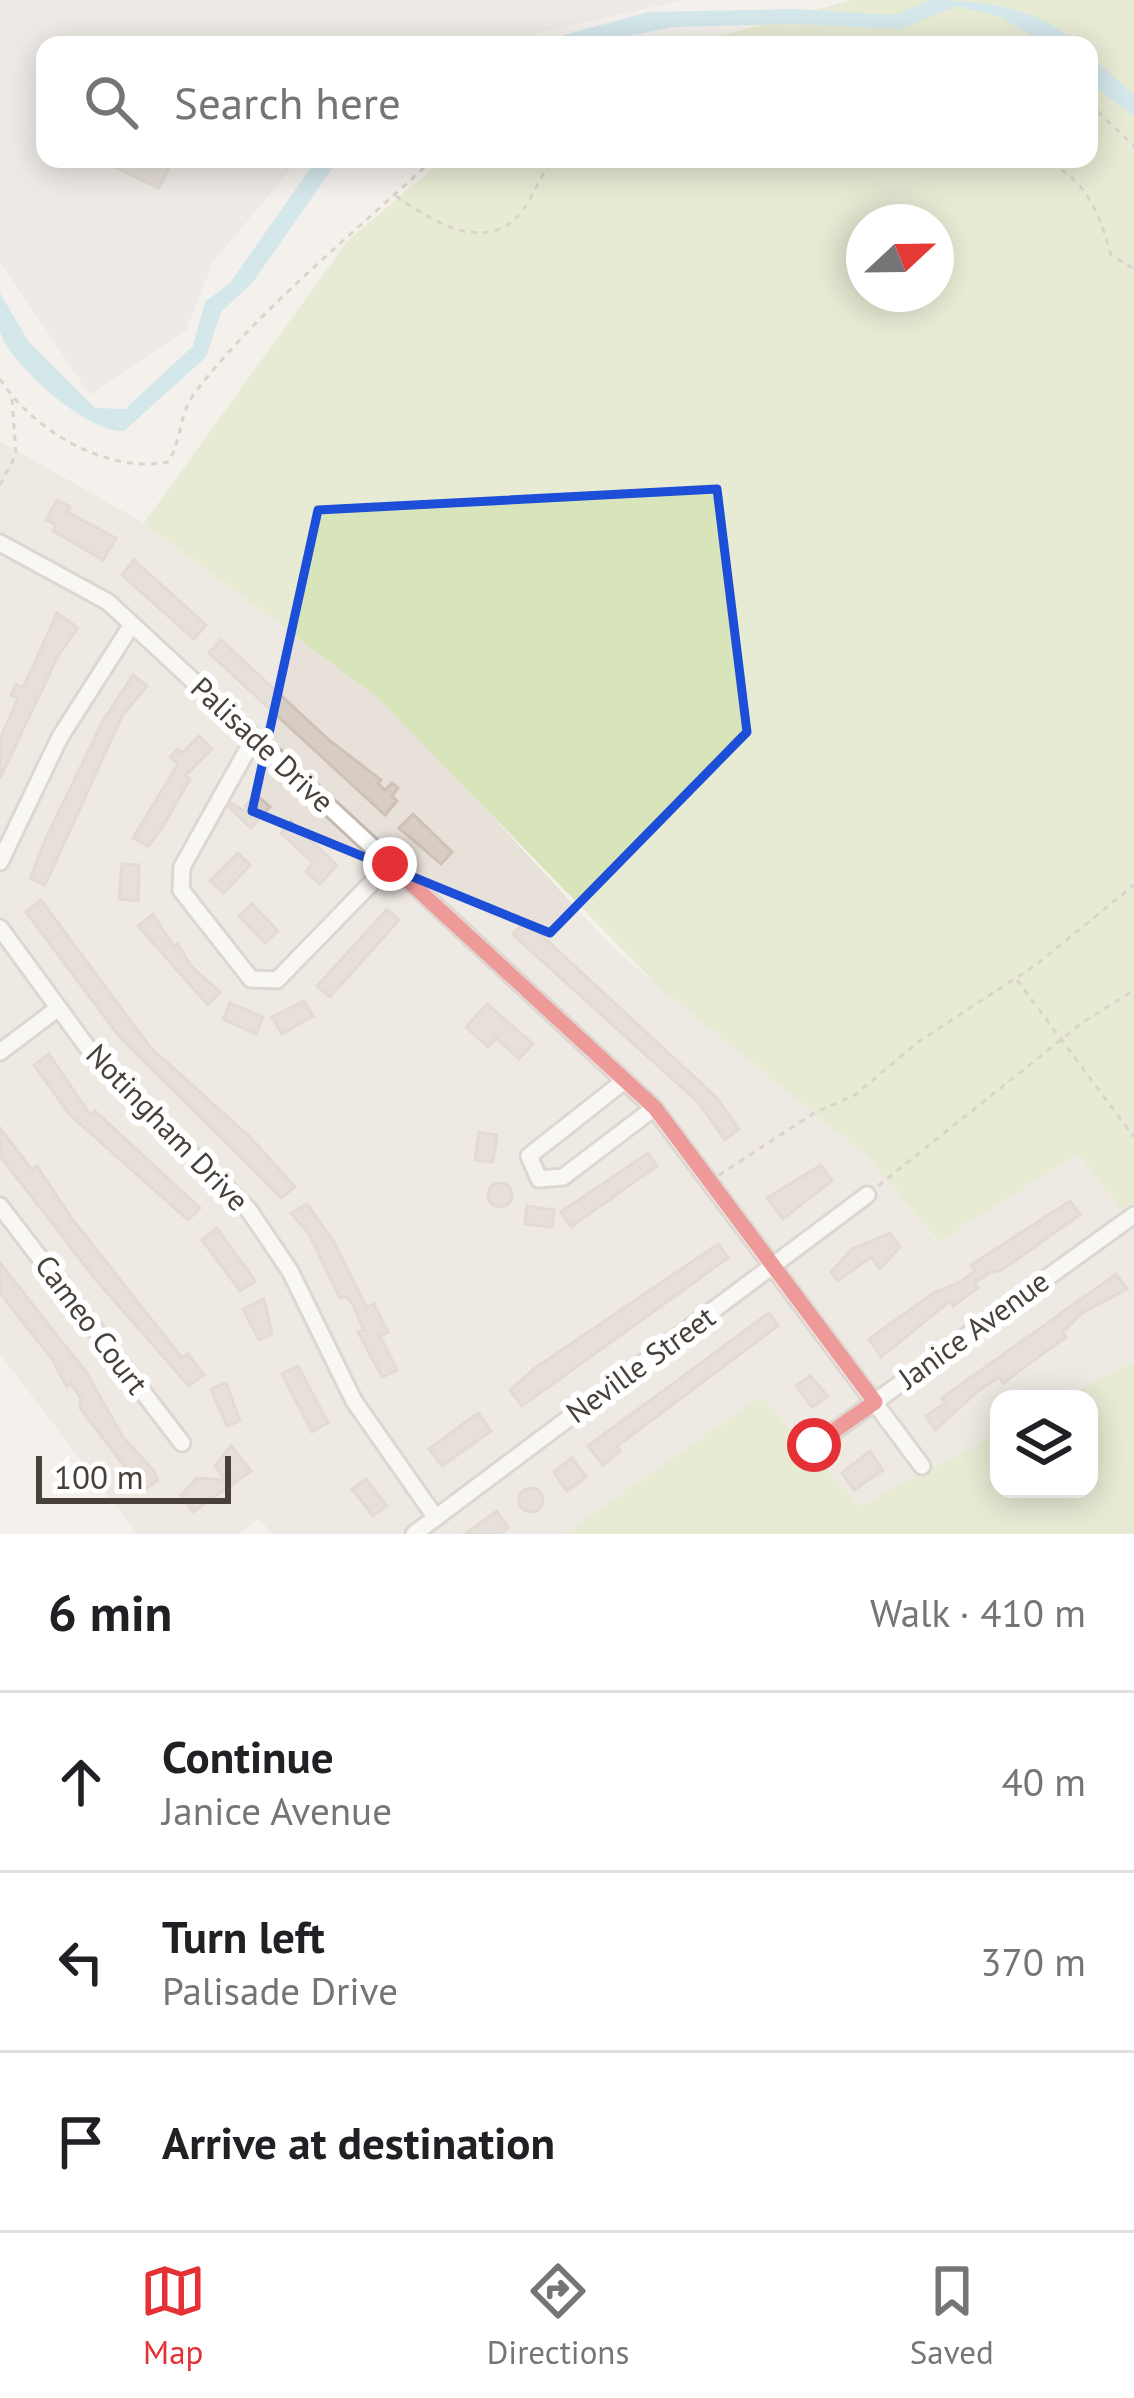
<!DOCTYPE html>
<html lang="en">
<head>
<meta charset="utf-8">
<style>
	:root { --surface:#fff; --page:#f6f6f6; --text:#202124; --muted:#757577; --line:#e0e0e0; --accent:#e53136 }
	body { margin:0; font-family:"PT Sans",sans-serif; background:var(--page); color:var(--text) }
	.controls { position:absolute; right:36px; bottom:36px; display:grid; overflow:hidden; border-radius:24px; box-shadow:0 6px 30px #0003 }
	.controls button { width:108px; height:108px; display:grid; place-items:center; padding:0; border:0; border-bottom:3px solid var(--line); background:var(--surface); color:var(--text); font:60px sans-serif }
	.compass { position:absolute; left:846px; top:204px; width:108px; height:108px; border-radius:50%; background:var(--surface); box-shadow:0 6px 30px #0003; rotate:68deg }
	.scale { position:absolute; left:36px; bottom:30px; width:195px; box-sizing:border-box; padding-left:12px; border:6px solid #48403a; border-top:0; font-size:33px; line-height:42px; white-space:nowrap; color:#48403a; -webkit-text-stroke:9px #fff; paint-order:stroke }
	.stop { position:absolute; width:36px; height:36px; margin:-27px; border:9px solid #e53136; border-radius:50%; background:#fff }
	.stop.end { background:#e53136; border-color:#fff; box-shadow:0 3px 12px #0008 }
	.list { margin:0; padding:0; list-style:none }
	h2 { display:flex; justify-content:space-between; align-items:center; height:156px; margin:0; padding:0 48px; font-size:51px }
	h2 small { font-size:39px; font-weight:400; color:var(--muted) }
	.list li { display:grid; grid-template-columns:78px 1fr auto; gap:36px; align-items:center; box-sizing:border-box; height:180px; padding:0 48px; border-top:3px solid var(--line) }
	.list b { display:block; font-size:45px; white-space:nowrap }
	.list p { margin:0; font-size:39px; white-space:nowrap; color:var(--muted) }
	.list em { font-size:39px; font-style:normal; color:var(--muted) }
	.icon { flex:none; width:66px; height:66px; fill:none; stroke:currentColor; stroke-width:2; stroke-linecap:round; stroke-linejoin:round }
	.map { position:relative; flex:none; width:1134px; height:1534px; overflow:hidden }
	.search { position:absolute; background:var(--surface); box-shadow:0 6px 30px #0003; left:36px; right:36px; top:36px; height:132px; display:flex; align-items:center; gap:30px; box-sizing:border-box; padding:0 42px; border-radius:24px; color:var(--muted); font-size:45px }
	.sheet { height:696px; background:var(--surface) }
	nav { display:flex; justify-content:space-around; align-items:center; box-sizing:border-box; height:168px; border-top:3px solid var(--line); background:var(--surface); font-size:33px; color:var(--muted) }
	nav a { display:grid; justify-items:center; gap:6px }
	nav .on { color:var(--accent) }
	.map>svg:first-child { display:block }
	.residential { fill:#e8e1da }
	.industrial { fill:#e7e2e0 }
	.green { fill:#d8e4b9; fill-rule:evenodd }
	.water { fill:#aedcea }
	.building { fill:#d8cdc5; stroke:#cfc1b6; stroke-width:3 }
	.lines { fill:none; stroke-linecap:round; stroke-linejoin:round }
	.minor-casing { stroke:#c2b9b2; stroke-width:21 }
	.path { stroke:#bfafa1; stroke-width:3; stroke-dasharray:6 6; stroke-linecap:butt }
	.minor { stroke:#fff; stroke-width:15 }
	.route { stroke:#e53136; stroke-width:15 }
	.marked { fill:none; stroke:#1d4ed8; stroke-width:9; stroke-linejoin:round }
	.labels { text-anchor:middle; stroke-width:12; stroke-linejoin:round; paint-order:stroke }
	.street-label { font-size:30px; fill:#48403a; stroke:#fff }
</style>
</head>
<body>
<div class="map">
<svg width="1134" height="1534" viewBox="0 0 1134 1534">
	<rect width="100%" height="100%" fill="#f4f0eb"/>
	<polygon class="residential" points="0,441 144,523 334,656 423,741 615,950 868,1157 937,1242 1078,1154 1134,1227 1134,1361 1062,1399 999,1399 999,1432 860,1506 761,1396 564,1534 272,1534 259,1518 238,1534 137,1534 0,1354"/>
	<polygon class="industrial" points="0,0 683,0 485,45 45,45 45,159 299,159 213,262 186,331 90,395 0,262"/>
	<g class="green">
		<path d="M852,0H1134V1227L1078,1154L938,1242L868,1157L659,987L377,697L144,523L348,240L445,159H1089V45H687ZM864,222H936V294H864Z"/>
		<polygon points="1134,1361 1134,1534 564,1534 761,1396 860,1506 999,1432 999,1489 1089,1489 1089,1399 1062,1399"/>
	</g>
	<g class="water">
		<path d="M930,0C983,0 1038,7 1079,45L1037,39L1001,17L957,6L900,29L795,24L675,27L581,45H528L648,12L795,9L895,15Z"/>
		<polygon points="1089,54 1134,95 1134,117 1089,82"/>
		<path d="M317,159H339L253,282L221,312L206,357L124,431C89,434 11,366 0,332C0,321 0,304 0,293L28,341L95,408L125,409L193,346L205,302L230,283Z"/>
	</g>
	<g class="building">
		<polygon points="97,159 173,159 159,188"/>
		<polygon points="57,500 70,507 67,512 116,538 103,560 53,531 56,525 46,520"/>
		<polygon points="134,560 206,625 194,639 122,575"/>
		<polygon points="57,613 78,628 58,656 0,778 0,739 18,698 11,695 16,684 23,688"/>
		<polygon points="221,640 329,740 381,780 378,784 385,790 392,783 398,788 392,796 397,801 385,815 209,653"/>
		<polygon points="133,675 147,686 122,716 45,885 30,878 45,840 103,721"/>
		<polygon points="199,736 212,749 185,776 190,779 162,828 148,846 133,838 178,764 170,757 178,749 182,753"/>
		<polygon points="256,795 270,807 251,828 229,807 231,803 256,818 245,806"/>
		<polygon points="413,814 452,852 441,864 399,828"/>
		<polygon points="291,822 337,865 320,884 306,872 313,863 281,833"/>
		<polygon points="238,853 250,865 224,893 210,881"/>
		<polygon points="122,864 139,865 138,901 119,899"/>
		<polygon points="41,900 150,1047 250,1137 295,1187 281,1198 118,1035 26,912"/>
		<polygon points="252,904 278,931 265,943 239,916"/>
		<polygon points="387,909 399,920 330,997 317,986"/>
		<polygon points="153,914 174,947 178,944 191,966 220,992 208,1005 138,926"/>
		<polygon points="526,921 716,1097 739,1129 725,1140 699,1103 521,942 513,934"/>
		<polygon points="304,1001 313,1016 282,1034 272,1017"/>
		<polygon points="230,1003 263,1017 256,1034 223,1019"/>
		<polygon points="487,1004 533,1044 519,1059 496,1038 488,1047 466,1027"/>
		<polygon points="49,1054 91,1116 95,1111 200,1208 188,1220 69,1114 34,1065"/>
		<polygon points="0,1128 32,1170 37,1166 73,1220 182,1358 188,1354 204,1375 189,1386 96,1280 0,1156"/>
		<polygon points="479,1132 497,1135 493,1162 475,1160"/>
		<polygon points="648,1153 657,1166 571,1227 561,1212"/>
		<polygon points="821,1165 832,1181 783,1219 767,1198"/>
		<circle cx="500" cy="1195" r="12"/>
		<polygon points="1070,1201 1080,1214 1074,1219 1002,1270 990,1272 975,1283 978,1288 953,1306 950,1301 881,1357 869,1339 935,1292 958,1283 975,1271 971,1265"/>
		<polygon points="307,1204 332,1239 367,1308 374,1304 388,1332 380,1336 397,1370 382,1377 358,1332 364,1330 352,1303 345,1296 340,1298 309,1234 291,1213"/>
		<polygon points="527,1206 554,1210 552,1227 525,1224"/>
		<polygon points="217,1228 255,1281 240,1291 202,1240"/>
		<polygon points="890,1233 900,1247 880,1269 871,1257 838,1281 831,1272 852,1249"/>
		<polygon points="718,1244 728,1258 522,1406 510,1390 534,1369"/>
		<polygon points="0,1263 86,1372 123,1437 154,1471 158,1480 143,1491 80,1408 81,1399 71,1384 67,1387 52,1359 0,1293"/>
		<polygon points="1116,1274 1127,1289 1082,1313 1063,1332 1066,1337 1003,1383 999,1377 978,1391 935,1430 926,1416 945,1403 942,1398"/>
		<polygon points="264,1299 272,1334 259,1340 243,1309"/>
		<polygon points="769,1313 778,1326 617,1446 620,1451 603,1465 588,1446"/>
		<polygon points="298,1366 328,1423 312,1432 282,1374"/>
		<polygon points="810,1376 828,1396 812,1407 796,1386"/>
		<polygon points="226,1383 240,1421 227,1426 211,1389"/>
		<polygon points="478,1413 491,1431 442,1466 429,1449"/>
		<polygon points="231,1446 251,1471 193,1512 181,1495 197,1478 225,1480 215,1466"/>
		<polygon points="870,1451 883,1470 854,1490 842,1473"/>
		<polygon points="572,1458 586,1477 567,1491 554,1472"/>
		<polygon points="366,1479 387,1506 373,1516 352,1489"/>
		<circle cx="531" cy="1500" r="12"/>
		<polygon points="497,1511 508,1528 500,1534 465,1534"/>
	</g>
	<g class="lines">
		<defs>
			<g id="minor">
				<polyline points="0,543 108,602 654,1108 922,1466"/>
				<polyline points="254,738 182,867 181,890 251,979 277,980 390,864"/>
				<polyline points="0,862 60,737 131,626"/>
				<polyline points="0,928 104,1070 248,1209 290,1271 354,1401 436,1518"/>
				<polyline points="0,1052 57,1009"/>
				<polyline points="624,1081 529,1156 539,1179 563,1177 654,1108"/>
				<polyline points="0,1206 182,1443"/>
				<polyline points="815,1445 1134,1215"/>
				<polyline points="414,1534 867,1195"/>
			</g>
		</defs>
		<use href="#minor" class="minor-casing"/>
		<g class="path">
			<polyline points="1089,103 1134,146"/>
			<path d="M1040,159C1086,177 1098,210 1111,255L1134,269"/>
			<path d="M396,196C429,219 482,254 518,216C534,199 538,175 555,159"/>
			<path d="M0,379C32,430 107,474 168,462C182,441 178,416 194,394C260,307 354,234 433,159"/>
			<polyline points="0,485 16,454 12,399"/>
			<polyline points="1017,980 1134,1137"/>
			<polyline points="719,1175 814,1113 855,1095 918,1042 1037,964 1134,885"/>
			<polyline points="878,1186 1083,1022 1134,990"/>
		</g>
		<use href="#minor" class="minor"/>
	</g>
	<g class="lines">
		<polyline class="route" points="390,864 655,1108 875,1402 814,1445"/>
	</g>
	<path d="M0 0H1134V1534H0ZM717,489L747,732L550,933L252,811L318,510Z" fill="#f4f0eb" fill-opacity=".55" fill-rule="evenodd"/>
	<path class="marked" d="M717,489L747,732L550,933L252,811L318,510Z"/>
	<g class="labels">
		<g class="street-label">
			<text transform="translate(262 745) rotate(43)" y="10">Palisade Drive</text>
			<text transform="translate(167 1128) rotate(46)" y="10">Notingham Drive</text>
			<text transform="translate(91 1325) rotate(53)" y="10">Cameo Court</text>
			<text transform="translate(974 1330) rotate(-36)" y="10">Janice Avenue</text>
			<text transform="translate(641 1365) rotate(-36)" y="10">Neville Street</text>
		</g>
	</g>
</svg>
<div class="controls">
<button><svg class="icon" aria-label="layers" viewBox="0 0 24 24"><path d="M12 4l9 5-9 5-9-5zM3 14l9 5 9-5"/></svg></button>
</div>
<svg class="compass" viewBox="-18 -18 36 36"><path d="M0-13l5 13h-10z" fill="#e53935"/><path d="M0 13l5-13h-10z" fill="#757577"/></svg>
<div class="scale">100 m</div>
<div class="stop" style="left:814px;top:1445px"></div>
<div class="stop end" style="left:390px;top:864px"></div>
<div class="search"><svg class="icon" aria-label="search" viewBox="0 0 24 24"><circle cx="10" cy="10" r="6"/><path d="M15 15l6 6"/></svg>Search here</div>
</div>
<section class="sheet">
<h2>6 min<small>Walk · 410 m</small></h2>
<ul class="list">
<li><svg class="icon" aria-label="ahead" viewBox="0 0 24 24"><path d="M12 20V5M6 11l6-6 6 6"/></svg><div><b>Continue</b><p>Janice Avenue</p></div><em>40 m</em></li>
<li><svg class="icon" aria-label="left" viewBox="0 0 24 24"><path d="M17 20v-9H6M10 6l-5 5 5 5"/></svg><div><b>Turn left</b><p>Palisade Drive</p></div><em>370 m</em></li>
<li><svg class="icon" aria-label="arrive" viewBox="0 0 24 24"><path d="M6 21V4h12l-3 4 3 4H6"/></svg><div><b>Arrive at destination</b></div></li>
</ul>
</section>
<nav>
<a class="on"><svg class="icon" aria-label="map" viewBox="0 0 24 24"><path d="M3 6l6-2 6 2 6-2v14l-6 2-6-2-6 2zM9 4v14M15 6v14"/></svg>Map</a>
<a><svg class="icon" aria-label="directions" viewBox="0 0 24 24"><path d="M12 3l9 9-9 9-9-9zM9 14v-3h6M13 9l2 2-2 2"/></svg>Directions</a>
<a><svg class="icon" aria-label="saved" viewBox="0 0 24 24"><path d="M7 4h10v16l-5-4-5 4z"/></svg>Saved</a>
</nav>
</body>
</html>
